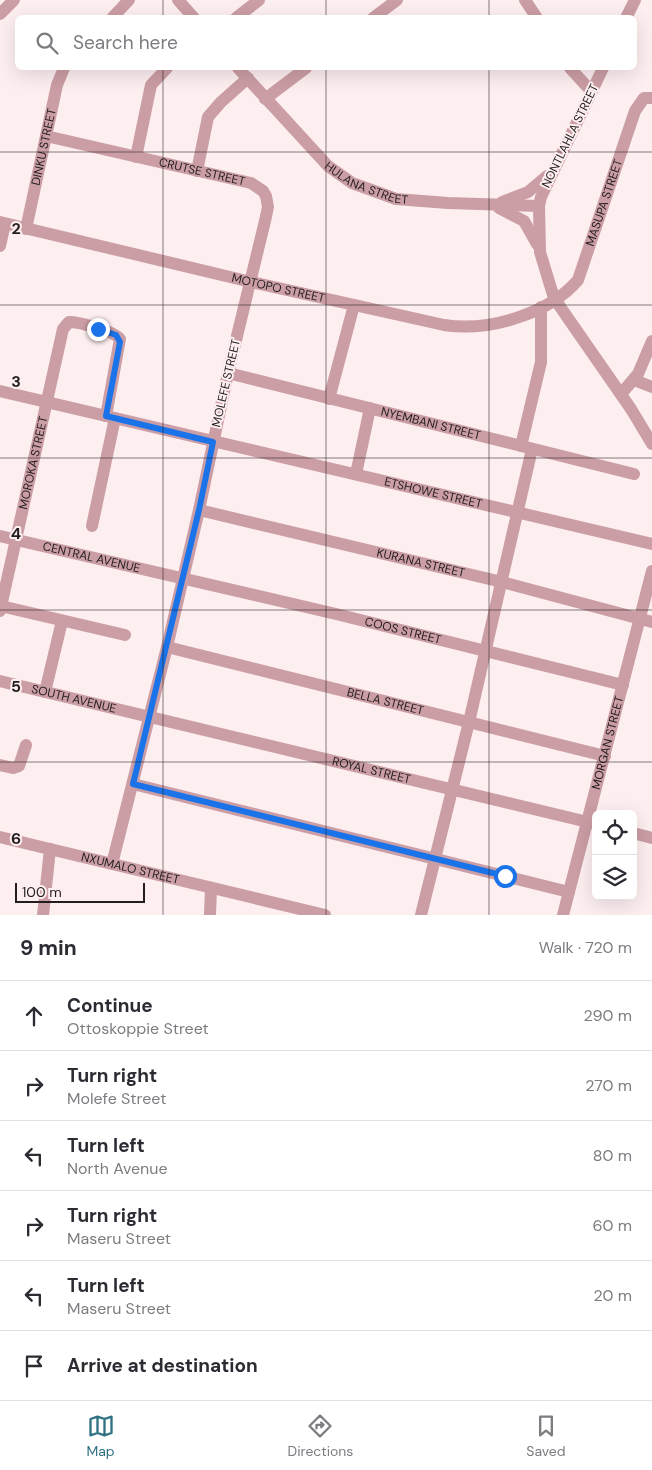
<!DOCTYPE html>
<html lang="en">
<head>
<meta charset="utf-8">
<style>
	:root { --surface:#fff; --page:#f2f2f3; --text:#2b2b33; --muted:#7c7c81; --line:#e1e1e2; --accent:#2f7183 }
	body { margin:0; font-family:"DM Sans",sans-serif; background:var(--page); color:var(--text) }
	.controls { position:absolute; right:15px; bottom:15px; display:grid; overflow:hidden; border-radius:8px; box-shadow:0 5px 20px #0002 }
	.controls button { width:45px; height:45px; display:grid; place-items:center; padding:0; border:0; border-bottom:1px solid var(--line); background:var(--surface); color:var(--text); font:25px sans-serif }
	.scale { position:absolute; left:15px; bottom:12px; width:130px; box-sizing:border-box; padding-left:5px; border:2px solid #221d1e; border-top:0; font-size:14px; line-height:18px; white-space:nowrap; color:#221d1e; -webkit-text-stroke:4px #fdeef0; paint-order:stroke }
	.stop { position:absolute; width:15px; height:15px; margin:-11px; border:4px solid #1a73e8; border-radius:50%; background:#fff }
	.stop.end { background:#1a73e8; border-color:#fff; box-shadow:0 1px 5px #0008 }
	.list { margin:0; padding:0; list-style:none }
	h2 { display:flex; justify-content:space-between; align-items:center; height:65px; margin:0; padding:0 20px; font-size:21px }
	h2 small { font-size:16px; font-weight:400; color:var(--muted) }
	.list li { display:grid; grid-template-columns:32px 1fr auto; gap:15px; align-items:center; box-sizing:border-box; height:70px; padding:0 20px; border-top:1px solid var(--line) }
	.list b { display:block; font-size:19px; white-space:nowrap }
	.list p { margin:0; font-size:16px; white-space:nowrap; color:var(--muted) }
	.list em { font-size:16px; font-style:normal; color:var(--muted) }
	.icon { flex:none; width:28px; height:28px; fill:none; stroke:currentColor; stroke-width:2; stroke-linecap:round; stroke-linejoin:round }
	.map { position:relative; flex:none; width:652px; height:915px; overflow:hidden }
	.search { position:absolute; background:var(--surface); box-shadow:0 5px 20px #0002; left:15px; right:15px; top:15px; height:55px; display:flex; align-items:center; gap:12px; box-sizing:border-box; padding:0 18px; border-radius:8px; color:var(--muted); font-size:19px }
	.sheet { height:485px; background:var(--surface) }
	nav { display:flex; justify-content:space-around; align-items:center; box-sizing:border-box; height:70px; border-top:1px solid var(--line); background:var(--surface); font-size:14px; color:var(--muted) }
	nav a { display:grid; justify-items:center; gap:2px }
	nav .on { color:var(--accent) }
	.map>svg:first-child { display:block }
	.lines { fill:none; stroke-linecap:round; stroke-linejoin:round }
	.minor { stroke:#cb9da4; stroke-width:12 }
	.route { stroke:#1a73e8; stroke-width:6 }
	.grid { fill:none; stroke:#221d1e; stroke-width:1; stroke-opacity:0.55 }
	.labels { text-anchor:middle; stroke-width:4; stroke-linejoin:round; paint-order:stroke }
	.street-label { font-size:12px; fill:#221d1e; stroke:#fdeef0 }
	.grid-label { font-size:16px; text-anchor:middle; font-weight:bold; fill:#221d1e; stroke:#fdeef0; stroke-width:4; stroke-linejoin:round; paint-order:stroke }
</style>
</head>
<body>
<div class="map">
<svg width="652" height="915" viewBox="0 0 652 915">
	<rect width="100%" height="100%" fill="#fdeef0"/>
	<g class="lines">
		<g class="minor">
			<polyline points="178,0 194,18"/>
			<polyline points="525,0 537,18"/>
			<polyline points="0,14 14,0"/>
			<polyline points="112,18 129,0"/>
			<polyline points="236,18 259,0"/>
			<polyline points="373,18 397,0"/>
			<polyline points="626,18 635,0"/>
			<path id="s1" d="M238,68L328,166L352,183L396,199L448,203L539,206"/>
			<polyline points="570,68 591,91"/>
			<polyline points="603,68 541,197 539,206 540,252 554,298 631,409 652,444"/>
			<polyline points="265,99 306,68"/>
			<path id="s2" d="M46,136L251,183L263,191L266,196L268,207L265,221L228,373L199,510L167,647L112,864"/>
			<polyline points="136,157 151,85 167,68"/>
			<polyline points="197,171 208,117 221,102 248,78"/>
			<polyline points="502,202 528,192 547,176"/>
			<polyline points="499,208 524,221 537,244"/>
			<path id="s3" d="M0,222L251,282L444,325C488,332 549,314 578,280L635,111L644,98H652"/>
			<path id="s4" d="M26,229L57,85L64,68"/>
			<polyline points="0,246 5,224"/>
			<path id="s5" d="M228,373L634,474"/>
			<polyline points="634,380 652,387"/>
			<path id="s6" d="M0,391L652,544"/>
			<polyline points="621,394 638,374 652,341"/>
			<polyline points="329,399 354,305"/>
			<polyline points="521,446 541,362 541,307"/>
			<polyline points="356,474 370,408"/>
			<path id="s7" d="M199,510L502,582L652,622"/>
			<polyline points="92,526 115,418"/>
			<path id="s8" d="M0,536L336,614L623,685"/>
			<polyline points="1,606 125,635"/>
			<path id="s9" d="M0,611L63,329L69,322C79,322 114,331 120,339L106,416"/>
			<path id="s10" d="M167,647L605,756"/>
			<path id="s11" d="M0,681L596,824"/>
			<polyline points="45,692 62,621"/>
			<polyline points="0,765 13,768 19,766 26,745"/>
			<polyline points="133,784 569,892"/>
			<polyline points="633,833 652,838"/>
			<path id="s12" d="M0,837L325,915"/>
			<polyline points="43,915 50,849"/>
			<polyline points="210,915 211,888"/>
			<polyline points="421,915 469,722 532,449"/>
			<path id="s13" d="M563,915L652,571"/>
		</g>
	</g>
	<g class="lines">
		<polyline class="route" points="98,329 116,335 120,342 106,416 213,442 199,510 133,784 505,876"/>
	</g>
	<path class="grid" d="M163,0V18M326,0V18M489,0V18M163,68V915M326,68V915M489,68V915M0,152H652M0,305H652M0,458H652M0,610H652M0,762H652"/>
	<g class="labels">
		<g class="street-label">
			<text transform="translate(570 136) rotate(-64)" y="4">NONTLAHLA STREET</text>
			<text dy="4" stroke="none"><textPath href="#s4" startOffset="84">DINKU STREET</textPath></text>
			<text dy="4" stroke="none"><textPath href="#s2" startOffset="160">CRUTSE STREET</textPath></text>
			<text dy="4" stroke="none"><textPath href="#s1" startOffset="176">HULANA STREET</textPath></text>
			<text dy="4" stroke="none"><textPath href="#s3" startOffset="684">MASUPA STREET</textPath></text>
			<text dy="4" stroke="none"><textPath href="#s3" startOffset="286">MOTOPO STREET</textPath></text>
			<text transform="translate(226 383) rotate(-77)" y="4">MOLEFE STREET</text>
			<text dy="4" stroke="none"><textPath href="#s5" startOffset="209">NYEMBANI STREET</textPath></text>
			<text dy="4" stroke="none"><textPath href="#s9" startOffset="152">MOROKA STREET</textPath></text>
			<text dy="4" stroke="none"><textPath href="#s6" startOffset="445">ETSHOWE STREET</textPath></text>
			<text dy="4" stroke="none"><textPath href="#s8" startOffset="94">CENTRAL AVENUE</textPath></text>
			<text dy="4" stroke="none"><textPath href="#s7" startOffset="228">KURANA STREET</textPath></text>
			<text dy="4" stroke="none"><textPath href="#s8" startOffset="414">COOS STREET</textPath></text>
			<text dy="4" stroke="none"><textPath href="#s11" startOffset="76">SOUTH AVENUE</textPath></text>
			<text dy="4" stroke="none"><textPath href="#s10" startOffset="225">BELLA STREET</textPath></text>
			<text dy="4" stroke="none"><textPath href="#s13" startOffset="178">MORGAN STREET</textPath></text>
			<text dy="4" stroke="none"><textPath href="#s11" startOffset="382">ROYAL STREET</textPath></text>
			<text dy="4" stroke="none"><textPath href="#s12" startOffset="134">NXUMALO STREET</textPath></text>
		</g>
	</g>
	<g class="grid-label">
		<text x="16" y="234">2</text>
		<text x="16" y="387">3</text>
		<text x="16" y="539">4</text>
		<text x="16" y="692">5</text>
		<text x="16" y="844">6</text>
	</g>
</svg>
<div class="controls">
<button><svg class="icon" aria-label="locate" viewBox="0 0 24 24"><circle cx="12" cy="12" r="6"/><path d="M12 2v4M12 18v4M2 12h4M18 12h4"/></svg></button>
<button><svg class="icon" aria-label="layers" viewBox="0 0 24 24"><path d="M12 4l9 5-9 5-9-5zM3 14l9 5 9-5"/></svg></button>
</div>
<div class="scale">100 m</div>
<div class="stop" style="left:505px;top:876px"></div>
<div class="stop end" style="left:98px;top:329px"></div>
<div class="search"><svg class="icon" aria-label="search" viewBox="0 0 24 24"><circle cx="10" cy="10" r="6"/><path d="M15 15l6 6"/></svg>Search here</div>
</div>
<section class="sheet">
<h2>9 min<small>Walk · 720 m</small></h2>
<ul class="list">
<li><svg class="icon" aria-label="ahead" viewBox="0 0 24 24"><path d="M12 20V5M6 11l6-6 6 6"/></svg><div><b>Continue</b><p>Ottoskoppie Street</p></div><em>290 m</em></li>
<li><svg class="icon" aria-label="right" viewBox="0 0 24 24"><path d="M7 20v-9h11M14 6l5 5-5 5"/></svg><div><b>Turn right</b><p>Molefe Street</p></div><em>270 m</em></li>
<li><svg class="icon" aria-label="left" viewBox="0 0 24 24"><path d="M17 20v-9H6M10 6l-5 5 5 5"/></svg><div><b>Turn left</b><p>North Avenue</p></div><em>80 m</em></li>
<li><svg class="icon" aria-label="right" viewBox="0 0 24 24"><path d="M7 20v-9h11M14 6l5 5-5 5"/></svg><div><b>Turn right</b><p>Maseru Street</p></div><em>60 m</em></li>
<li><svg class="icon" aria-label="left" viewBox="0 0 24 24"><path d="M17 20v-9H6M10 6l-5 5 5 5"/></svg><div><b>Turn left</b><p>Maseru Street</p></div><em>20 m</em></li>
<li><svg class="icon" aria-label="arrive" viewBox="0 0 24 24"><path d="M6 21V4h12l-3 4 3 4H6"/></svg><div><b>Arrive at destination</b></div></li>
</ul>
</section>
<nav>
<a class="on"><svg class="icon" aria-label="map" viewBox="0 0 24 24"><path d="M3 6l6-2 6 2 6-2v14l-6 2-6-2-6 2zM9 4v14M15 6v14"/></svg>Map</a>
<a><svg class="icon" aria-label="directions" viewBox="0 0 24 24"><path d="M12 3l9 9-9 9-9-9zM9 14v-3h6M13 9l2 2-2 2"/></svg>Directions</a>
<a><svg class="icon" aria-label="saved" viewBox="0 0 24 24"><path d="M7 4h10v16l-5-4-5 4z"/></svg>Saved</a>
</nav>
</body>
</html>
